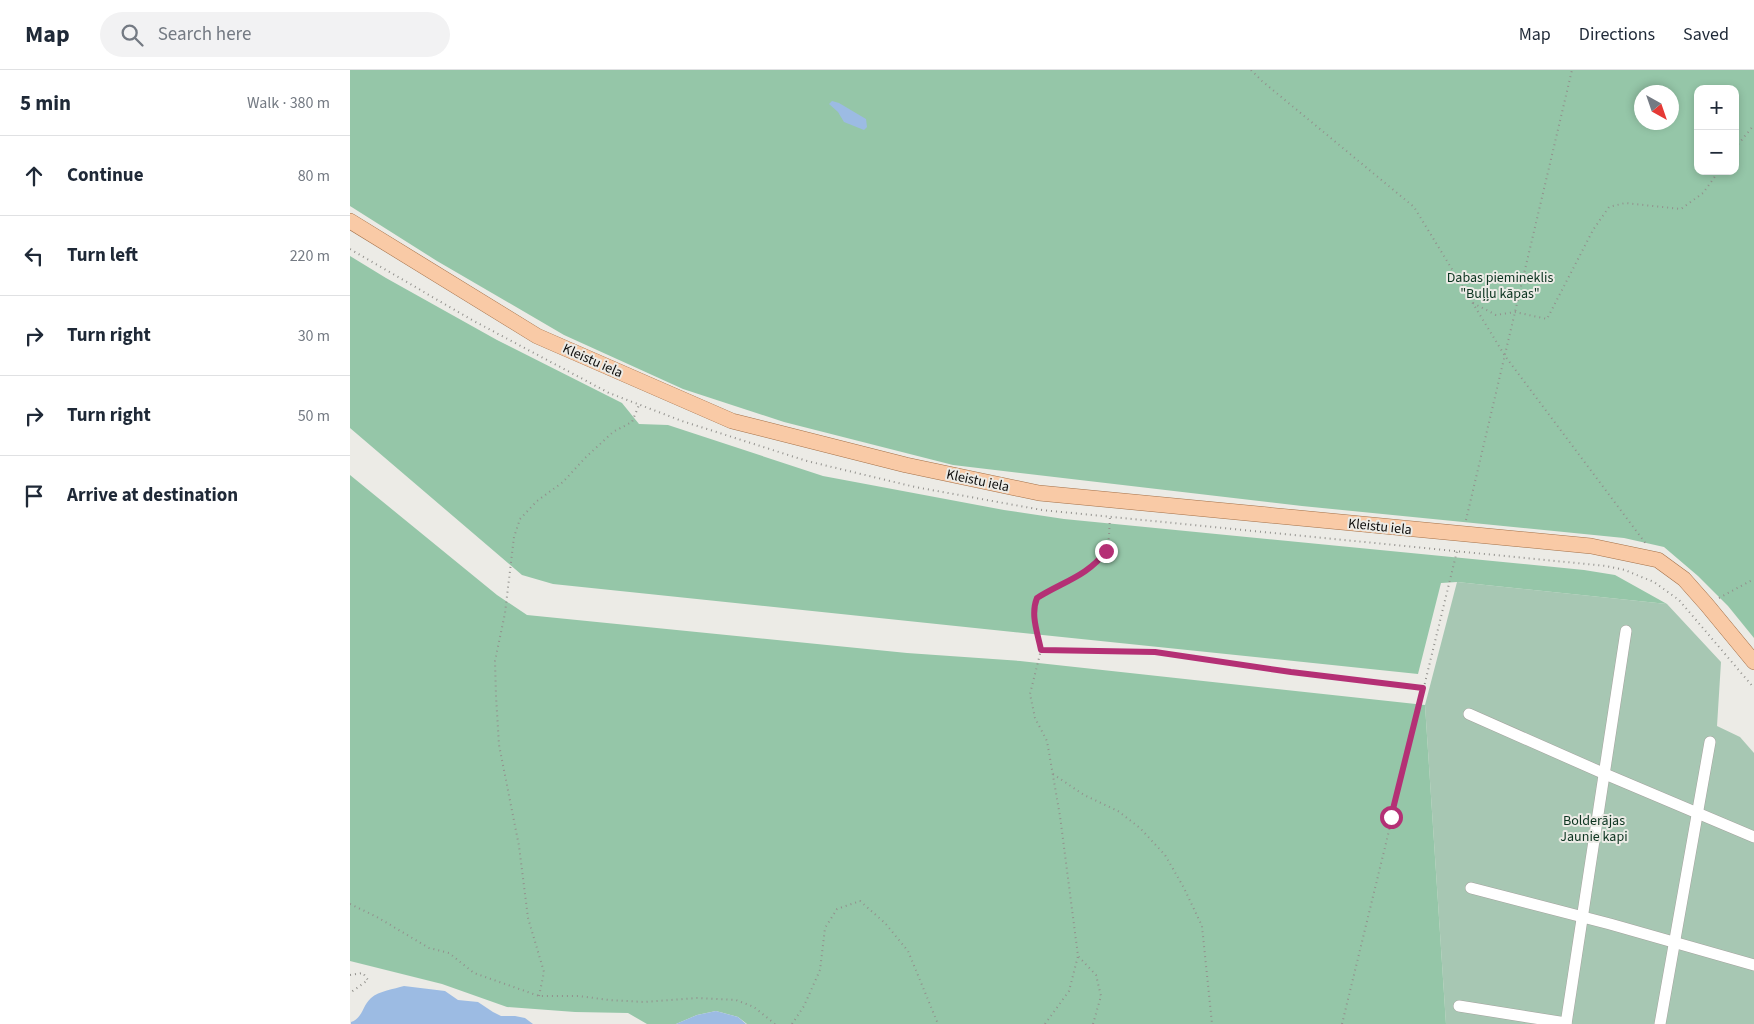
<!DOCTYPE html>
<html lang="en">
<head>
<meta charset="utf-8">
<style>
	:root { --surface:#fff; --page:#f2f2f3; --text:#1f2937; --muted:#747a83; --line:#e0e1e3 }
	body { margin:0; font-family:"Source Sans 3",sans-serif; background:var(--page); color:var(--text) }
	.controls { position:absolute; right:15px; top:15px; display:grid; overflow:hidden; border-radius:10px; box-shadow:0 2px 8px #0003 }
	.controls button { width:45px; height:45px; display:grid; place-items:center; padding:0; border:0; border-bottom:1px solid var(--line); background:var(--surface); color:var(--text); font:25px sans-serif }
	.compass { position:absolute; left:1284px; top:15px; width:45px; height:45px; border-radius:50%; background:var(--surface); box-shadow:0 2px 8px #0003; rotate:140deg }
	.stop { position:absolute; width:15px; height:15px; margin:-11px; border:4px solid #b43075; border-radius:50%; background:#fff }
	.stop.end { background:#b43075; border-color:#fff; box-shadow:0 1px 5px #0008 }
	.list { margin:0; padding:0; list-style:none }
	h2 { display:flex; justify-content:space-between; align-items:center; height:65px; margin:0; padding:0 20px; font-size:21px }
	h2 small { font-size:16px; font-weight:400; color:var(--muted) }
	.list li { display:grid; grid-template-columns:32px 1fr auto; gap:15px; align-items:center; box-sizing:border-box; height:80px; padding:0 20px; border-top:1px solid var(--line) }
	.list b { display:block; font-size:19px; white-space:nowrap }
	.list em { font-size:16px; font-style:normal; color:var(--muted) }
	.icon { flex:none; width:28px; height:28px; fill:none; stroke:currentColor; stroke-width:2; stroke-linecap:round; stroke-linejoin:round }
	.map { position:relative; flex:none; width:1404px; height:954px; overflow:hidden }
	header { display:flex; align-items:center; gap:30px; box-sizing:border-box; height:70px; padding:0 25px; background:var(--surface); border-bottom:1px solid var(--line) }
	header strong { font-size:24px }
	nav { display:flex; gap:28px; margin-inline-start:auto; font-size:18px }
	.search { width:350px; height:45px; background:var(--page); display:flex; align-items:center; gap:12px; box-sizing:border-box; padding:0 18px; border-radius:28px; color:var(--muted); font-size:19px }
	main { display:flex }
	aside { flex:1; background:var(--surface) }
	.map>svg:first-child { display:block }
	.green { fill:#a7c7b3 }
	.forest { fill:#95c6a8; fill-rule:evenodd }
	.water { fill:#9cbbe3 }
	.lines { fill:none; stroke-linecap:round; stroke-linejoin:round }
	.minor-casing { stroke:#a4a39e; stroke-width:12 }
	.major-casing { stroke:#a47149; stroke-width:16 }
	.path { stroke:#92918d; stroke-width:2; stroke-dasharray:1 4; stroke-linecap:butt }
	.minor { stroke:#fff; stroke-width:11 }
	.major { stroke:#f9caa6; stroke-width:15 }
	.route { stroke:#b43075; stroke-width:6 }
	.labels { text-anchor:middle; stroke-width:4; stroke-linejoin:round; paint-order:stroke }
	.park-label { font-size:14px; fill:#0b331f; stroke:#ecebe6 }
	.street-label { font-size:14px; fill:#0e0d0c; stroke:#ecebe6 }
</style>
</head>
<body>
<header>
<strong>Map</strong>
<div class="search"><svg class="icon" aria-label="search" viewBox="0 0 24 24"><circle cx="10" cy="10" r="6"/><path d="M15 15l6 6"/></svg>Search here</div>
<nav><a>Map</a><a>Directions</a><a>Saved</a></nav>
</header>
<main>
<aside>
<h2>5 min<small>Walk · 380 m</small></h2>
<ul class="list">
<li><svg class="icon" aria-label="ahead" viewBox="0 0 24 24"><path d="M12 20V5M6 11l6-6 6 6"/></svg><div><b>Continue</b></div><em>80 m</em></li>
<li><svg class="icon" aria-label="left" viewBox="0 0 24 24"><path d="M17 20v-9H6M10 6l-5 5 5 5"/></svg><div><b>Turn left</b></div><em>220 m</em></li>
<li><svg class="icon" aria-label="right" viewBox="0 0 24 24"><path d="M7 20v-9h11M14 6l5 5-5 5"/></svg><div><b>Turn right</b></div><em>30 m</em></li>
<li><svg class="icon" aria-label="right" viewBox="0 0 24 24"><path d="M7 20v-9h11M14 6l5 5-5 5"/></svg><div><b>Turn right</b></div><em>50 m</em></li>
<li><svg class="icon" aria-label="arrive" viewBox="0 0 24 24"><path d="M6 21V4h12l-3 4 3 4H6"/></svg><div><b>Arrive at destination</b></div></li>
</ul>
</aside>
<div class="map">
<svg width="1404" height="954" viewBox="0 0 1404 954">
	<rect width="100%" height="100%" fill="#ecebe6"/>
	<polygon class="green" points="1107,512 1317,534 1371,592 1367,656 1390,667 1404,683 1404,954 1096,954 1075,635"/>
	<g class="forest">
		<path d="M0,0H1404V568L1378,536L1348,506L1314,477L1274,468L952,436L603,395L434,352L333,319L214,265L87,191L0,136ZM1348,19H1385V101H1348ZM1292,22H1322V52H1292Z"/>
		<polygon points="0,186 36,208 147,270 272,333 289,354 318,355 473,406 654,440 714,449 1234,500 1265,505 1317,534 1107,512 1091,513 1068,604 203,514 172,505 0,358"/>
		<polygon points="0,405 147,525 177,545 557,583 670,591 1075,635 1096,954 397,954 388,947 366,941 347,945 326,954 297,954 278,943 225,942 157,937 92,914 0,891"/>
	</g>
	<g class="water">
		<polygon points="482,31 489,33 516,49 517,57 514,60 494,52 488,42 479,34"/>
		<path d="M54,916L95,921L108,930L128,932L143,942L151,946H165L175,948L183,954H1V952C13,948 12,936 21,928C29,921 44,919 54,916Z"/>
		<polygon points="366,941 388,947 396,954 326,954 347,945"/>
	</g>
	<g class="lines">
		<defs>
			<g id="minor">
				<polyline points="1119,644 1255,704 1404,767"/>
				<polyline points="1121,818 1260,854 1404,895"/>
				<polyline points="1109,936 1216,953"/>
				<polyline points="1216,954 1276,561"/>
				<polyline points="1310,954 1360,672"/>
			</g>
			<polyline id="major" points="0,151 187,266 382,351 556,395 689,423 1241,476 1308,490 1334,509 1357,535 1404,592"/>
		</defs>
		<use href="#minor" class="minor-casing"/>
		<use href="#major" class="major-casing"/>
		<g class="path">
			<polyline points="901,0 912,11 1064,137 1155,286 1296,474"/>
			<polyline points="1385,78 1404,55"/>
			<polyline points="0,179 122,250 259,323 332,351 457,391 565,417 692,440 1256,496 1275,500 1289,506 1304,512 1329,530 1404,618"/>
			<polyline points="1123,233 1146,245 1165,242 1197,249 1243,160 1259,137 1275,133 1331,139 1353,123 1369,101"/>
			<polyline points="1116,450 1222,0"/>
			<polyline points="1369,528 1404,509"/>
			<polyline points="691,580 805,582 941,602 1073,618"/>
			<polyline points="703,704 734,725 768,741 790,758 815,785 834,818 852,856 862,954"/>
			<polyline points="0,834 27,847 79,878 99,883 124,903 189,926 229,926 259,930 294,932 347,928 386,930 404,937 425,954"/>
			<polyline points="0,905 13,903 18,910 0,923"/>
			<polyline points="189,926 194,902 178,848 169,776 149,675 146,626 145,591 155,543 164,467 170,449 187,431 213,412 235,388 263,362 282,352 289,335"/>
			<polyline points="442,954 454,936 470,900 475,858 487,839 510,831 535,853 558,881 588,954"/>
			<polyline points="695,954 719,921 728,886"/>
			<path d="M743,954L751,926L746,905L728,886L710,746L697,671L685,648L680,624L691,580L685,549L684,535L687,528C707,516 744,504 755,482C760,473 759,458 760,447"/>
			<polyline points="992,954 1107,481"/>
		</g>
		<use href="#minor" class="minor"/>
		<use href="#major" class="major"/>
	</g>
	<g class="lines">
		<path class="route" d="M756,481C738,506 712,512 687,528C680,545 688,564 691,580L805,582L941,602L1073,618L1041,747"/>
	</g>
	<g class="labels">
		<g class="park-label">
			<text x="1150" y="212">Dabas piemineklis<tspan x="1150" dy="16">"Buļļu kāpas"</tspan></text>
			<text x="1244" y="755">Bolderājas<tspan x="1244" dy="16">Jaunie kapi</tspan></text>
		</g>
		<g class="street-label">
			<text transform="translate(243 290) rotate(24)" y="5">Kleistu iela</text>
			<text transform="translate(628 410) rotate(12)" y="5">Kleistu iela</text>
			<text transform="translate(1030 456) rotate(6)" y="5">Kleistu iela</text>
		</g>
	</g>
</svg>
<div class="controls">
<button>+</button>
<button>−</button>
</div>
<svg class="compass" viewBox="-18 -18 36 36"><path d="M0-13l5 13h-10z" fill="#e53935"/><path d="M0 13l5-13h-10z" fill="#747a83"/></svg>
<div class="stop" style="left:1041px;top:747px"></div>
<div class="stop end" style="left:756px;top:481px"></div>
</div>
</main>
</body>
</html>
